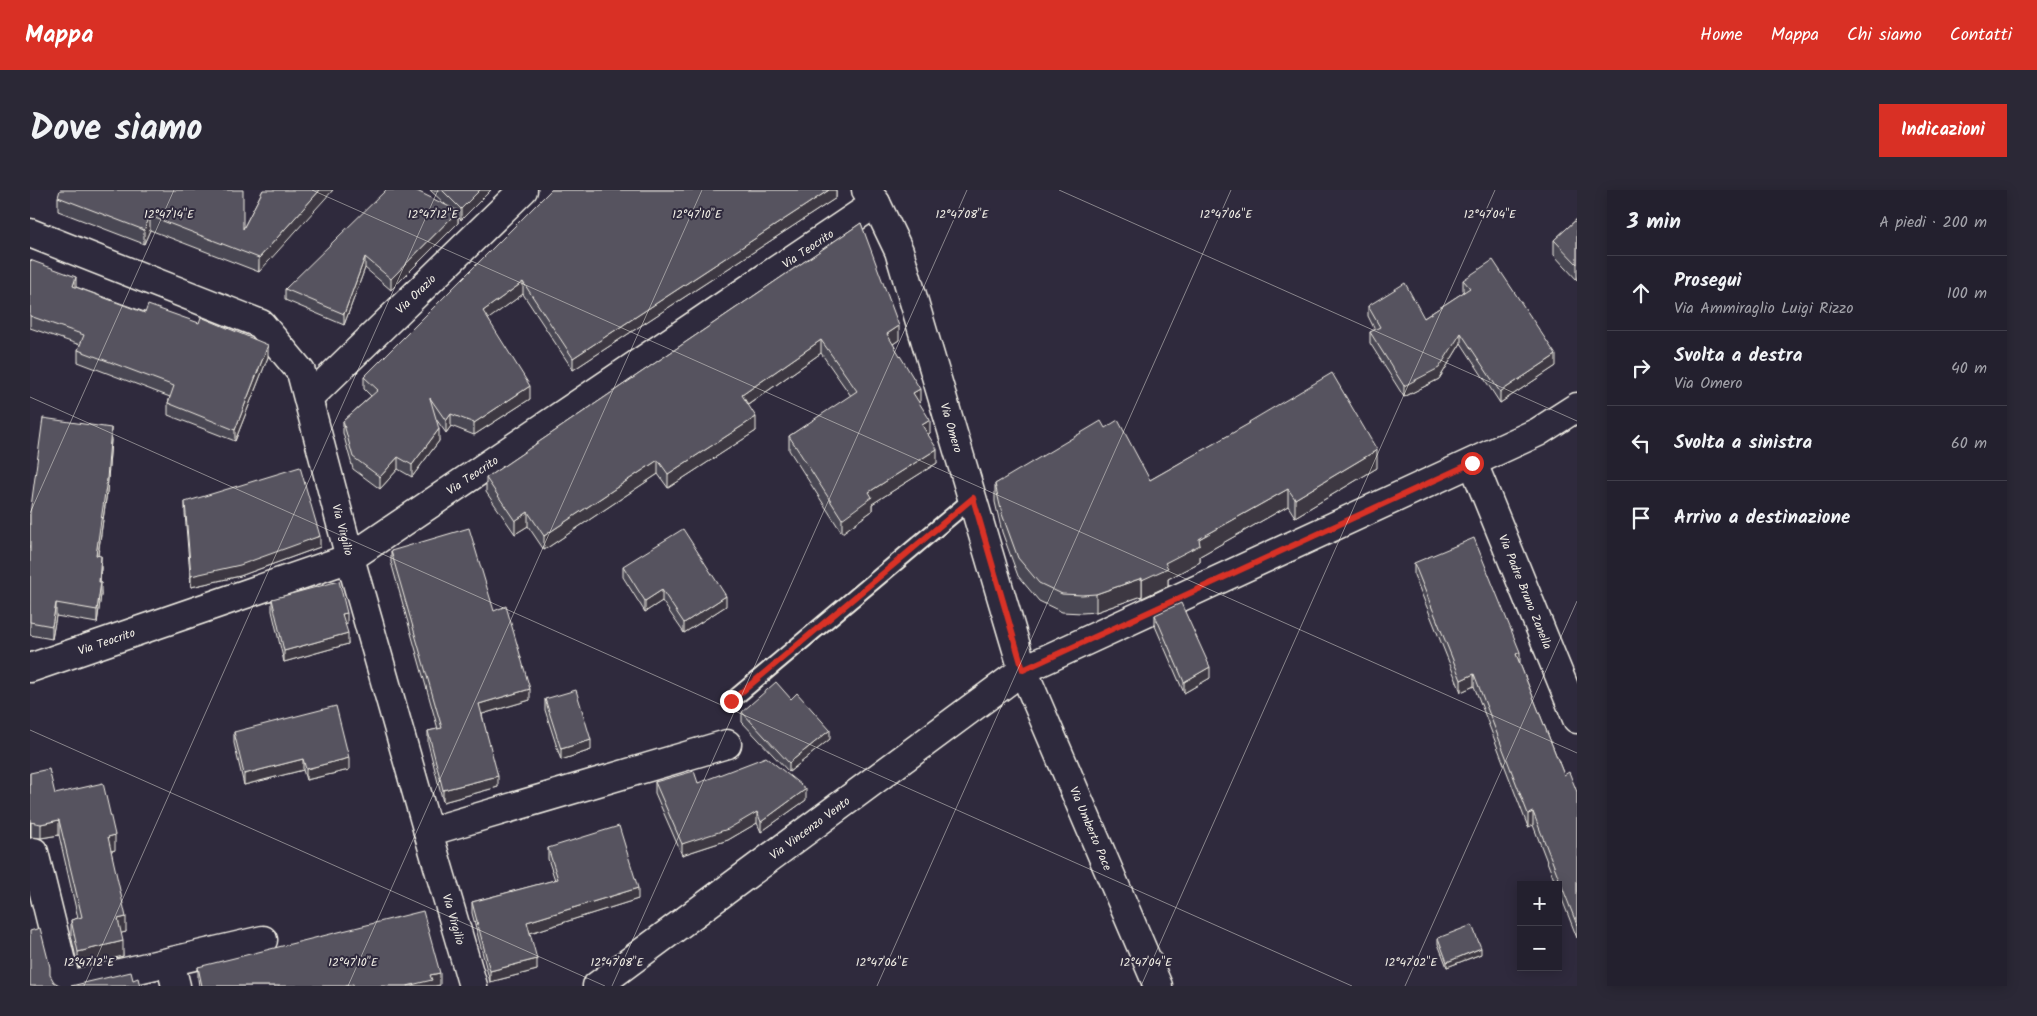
<!DOCTYPE html>
<html lang="it">
<head>
<meta charset="utf-8">
<style>
	:root { --surface:#23202e; --page:#2b2836; --text:#f1f3f6; --muted:#a3a3aa; --line:#403e4a; --accent:#d93025 }
	body { margin:0; font-family:Kalam,sans-serif; background:var(--page); color:var(--text) }
	.controls { position:absolute; right:15px; bottom:15px; display:grid; overflow:hidden; border-radius:0px; box-shadow:0 2px 12px #0003 }
	.controls button { width:45px; height:45px; display:grid; place-items:center; padding:0; border:0; border-bottom:1px solid var(--line); background:var(--surface); color:var(--text); font:25px sans-serif }
	.stop { position:absolute; width:15px; height:15px; margin:-11px; border:4px solid #d93025; border-radius:50%; background:#fff }
	.stop.end { background:#d93025; border-color:#fff; box-shadow:0 1px 5px #0008 }
	.list { margin:0; padding:0; list-style:none }
	h2 { display:flex; justify-content:space-between; align-items:center; height:65px; margin:0; padding:0 20px; font-size:21px }
	h2 small { font-size:16px; font-weight:400; color:var(--muted) }
	.list li { display:grid; grid-template-columns:32px 1fr auto; gap:15px; align-items:center; box-sizing:border-box; height:75px; padding:0 20px; border-top:1px solid var(--line) }
	.list b { display:block; font-size:19px; white-space:nowrap }
	.list p { margin:0; font-size:16px; white-space:nowrap; color:var(--muted) }
	.list em { font-size:16px; font-style:normal; color:var(--muted) }
	.icon { flex:none; width:28px; height:28px; fill:none; stroke:currentColor; stroke-width:2; stroke-linecap:round; stroke-linejoin:round }
	.map { position:relative; flex:none; width:1547px; height:796px; overflow:hidden; border-radius:0px }
	header { display:flex; align-items:center; gap:30px; box-sizing:border-box; height:70px; padding:0 25px; background:var(--accent); color:#fff }
	header strong { font-size:24px }
	nav { display:flex; gap:28px; margin-inline-start:auto; font-size:18px }
	.intro { display:flex; align-items:center; justify-content:space-between; box-sizing:border-box; height:120px; padding:0 30px }
	h1 { margin:0; font-size:35px }
	.button { padding:12px 22px; border-radius:0px; background:var(--accent); color:#fff; font-size:18px; font-weight:700 }
	main { display:flex; gap:30px; padding:0 30px }
	aside { flex:1; background:var(--surface); border-radius:0px; box-shadow:0 2px 12px #0003 }
	.map>svg:first-child { display:block }
	.lines { fill:none; stroke-linecap:round; stroke-linejoin:round }
	.service-casing { stroke:#f4f1e8; stroke-width:19 }
	.minor-casing { stroke:#f4f1e8; stroke-width:31 }
	.service { stroke:#2f2a3d; stroke-width:15 }
	.minor { stroke:#2f2a3d; stroke-width:28 }
	.wall { fill:#4a4752; stroke:#f4f1e8 }
	.shaded-wall { fill:#3c3942; stroke:#f4f1e8 }
	.building { fill:#56525f; stroke:#f4f1e8 }
	.route { stroke:#d93025; stroke-width:6 }
	.ticks { fill:none; stroke:#f4f1e8; stroke-width:1; stroke-opacity:0.45 }
	.labels { text-anchor:middle; stroke-width:4; stroke-linejoin:round; paint-order:stroke }
	.street-label { font-size:12px; fill:#f4f1e8; stroke:#2f2a3d }
	.ticks-label { font-size:12px; text-anchor:middle; fill:#f4f1e8; stroke:#2f2a3d; stroke-width:4; stroke-linejoin:round; paint-order:stroke }
</style>
</head>
<body>
<header>
<strong>Mappa</strong>
<nav><a>Home</a><a>Mappa</a><a>Chi siamo</a><a>Contatti</a></nav>
</header>
<div class="intro"><h1>Dove siamo</h1><a class="button">Indicazioni</a></div>
<main>
<div class="map">
<svg width="1547" height="796" viewBox="0 0 1547 796">
	<rect width="100%" height="100%" fill="#2f2a3d"/>
	<filter id="ink" filterUnits="userSpaceOnUse"><feTurbulence type="fractalNoise" baseFrequency=".02" numOctaves="2"/><feDisplacementMap in="SourceGraphic" scale="10" xChannelSelector="R" yChannelSelector="G"/><feConvolveMatrix kernelMatrix="1 2 1 2 8 2 1 2 1" color-interpolation-filters="sRGB"/></filter>
	<g filter="url(#ink)">
		<g class="lines">
			<defs>
				<polyline id="service" points="701,511 943,308"/>
				<g id="minor">
					<path id="s1" d="M836,0L846,13L869,61L993,480L1128,796"/>
					<path id="s2" d="M0,43L231,134L271,182L320,368L398,642L443,796"/>
					<path id="s3" d="M279,208L493,0"/>
					<path id="s4" d="M1443,273L1547,529"/>
					<path id="s5" d="M0,478L320,368L846,13"/>
					<polyline points="398,642 697,554"/>
					<polyline points="4,662 37,796"/>
					<polyline points="140,772 146,796"/>
					<polyline points="35,796 233,750"/>
					<path id="s6" d="M567,796L993,480L1508,242L1547,217"/>
				</g>
			</defs>
			<use href="#service" class="service-casing"/>
			<use href="#minor" class="minor-casing"/>
			<use href="#service" class="service"/>
			<use href="#minor" class="minor"/>
		</g>
		<g class="wall">
			<polygon points="233,0 229,82 120,40 114,54 28,21 28,7 213,39"/>
			<polygon points="400,0 461,0 431,30 428,27 428,33 361,100 335,78 314,135 255,110 255,99 416,15"/>
			<polygon points="521,0 806,0 806,8 543,180 493,104 458,129 500,209 444,245 421,236 416,243 406,229 409,251 382,287 368,279 350,299 323,279 313,243 313,231 341,206 334,199 334,187"/>
			<polygon points="1547,29 1547,90 1524,65 1524,50"/>
			<polygon points="831,33 869,150 863,154 890,212 889,213 900,243 898,244 907,273 842,314 842,321 812,343 759,260 759,246 821,206 791,163 718,215 726,241 638,298 628,284 514,360 498,336 485,344 456,302 456,288"/>
			<polygon points="0,70 46,97 238,167 205,251 138,225 138,213 140,207 48,172 48,160 50,155 0,138"/>
			<polygon points="1433,90 1526,176 1470,213 1431,153 1409,189 1374,207 1340,153 1340,142 1345,140 1338,126 1338,116 1394,128 1434,102 1433,100"/>
			<polygon points="1219,232 1347,278 1265,327 1258,316 1170,366 1170,372 1138,389 1138,396 1112,408 1112,406 1066,422 1052,423 1032,422 1009,411 988,386 972,342 965,312 965,294 1075,238 1120,290 1219,234"/>
			<polygon points="81,250 77,302 68,365 71,378 70,392 71,405 67,433 26,426 22,449 0,445 0,324"/>
			<polygon points="155,312 290,357 210,386 161,397 155,323"/>
			<polygon points="361,361 464,421 500,510 452,524 468,597 413,612 398,553 398,541 408,539 361,372"/>
			<polygon points="1384,373 1490,474 1534,585 1547,602 1547,748 1528,699 1528,695 1526,695 1503,635 1498,637 1444,496 1431,502 1384,385"/>
			<polygon points="593,376 696,416 654,443 632,411 615,422 593,387"/>
			<polygon points="242,409 317,434 315,434 318,454 254,472 242,421"/>
			<polygon points="1125,425 1180,488 1154,503 1125,436"/>
			<polygon points="515,509 561,560 531,570 515,520"/>
			<polygon points="761,509 800,549 759,582 712,532 712,522"/>
			<polygon points="204,542 319,580 276,590 273,580 214,595 204,553"/>
			<polygon points="0,583 25,604 85,660 81,661 96,742 91,743 93,766 48,777 41,745 41,730 48,728 29,645 11,648 0,647"/>
			<polygon points="625,592 668,593 776,610 731,642 727,633 698,650 652,665 625,603"/>
			<polygon points="518,658 608,709 500,743 507,780 460,792 442,723 442,712 525,690 518,669"/>
			<polygon points="1408,748 1451,764 1417,777 1408,754"/>
			<polygon points="168,777 410,795 405,796 169,796 168,789"/>
		</g>
		<g class="shaded-wall">
			<polygon points="290,0 303,0 229,82 229,68"/>
			<polygon points="450,0 461,0 431,30 431,19"/>
			<polygon points="799,0 806,0 806,8 543,180 543,168"/>
			<polygon points="428,21 428,33 361,100 361,89"/>
			<polygon points="120,26 120,40 114,54 114,40"/>
			<polygon points="335,67 335,78 314,135 314,124"/>
			<polygon points="46,87 46,99 43,96"/>
			<polygon points="493,92 493,104 453,133 453,121"/>
			<polygon points="869,136 869,150 857,158 857,144"/>
			<polygon points="1431,143 1431,153 1409,189 1374,207 1374,196"/>
			<polygon points="791,150 791,163 712,219 712,205"/>
			<polygon points="238,155 238,167 205,251 205,240"/>
			<polygon points="1526,165 1526,176 1470,213 1470,202"/>
			<polygon points="500,196 500,209 444,245 444,233"/>
			<polygon points="890,199 890,212 883,217 883,203"/>
			<polygon points="421,224 421,236 416,243 416,231"/>
			<polygon points="726,227 726,241 638,298 638,284"/>
			<polygon points="900,230 900,243 892,248 892,235"/>
			<polygon points="81,238 81,250 77,302 66,378 66,365"/>
			<polygon points="409,239 409,251 382,287 382,275"/>
			<polygon points="907,259 907,273 842,314 842,321 812,343 812,329 839,302"/>
			<polygon points="1347,260 1347,278 1265,327 1265,309"/>
			<polygon points="368,267 368,279 350,299 350,287"/>
			<polygon points="628,270 628,284 514,360 514,346"/>
			<polygon points="1258,299 1258,316 1170,366 1170,372 1138,389 1138,396 1112,408 1112,390 1135,373 1169,349"/>
			<polygon points="498,322 498,336 485,344 485,331"/>
			<polygon points="290,346 290,357 210,386 161,397 161,386"/>
			<polygon points="71,366 71,378 69,405 69,392"/>
			<polygon points="1112,388 1112,406 1066,422 1066,404"/>
			<polygon points="71,392 71,405 67,433 67,420"/>
			<polygon points="632,400 632,411 615,422 615,411"/>
			<polygon points="696,406 696,416 654,443 654,433"/>
			<polygon points="26,413 26,426 22,449 22,436"/>
			<polygon points="317,423 317,434 312,435 312,424"/>
			<polygon points="318,443 318,454 254,472 254,461"/>
			<polygon points="1490,462 1490,474 1486,464"/>
			<polygon points="1180,477 1180,488 1154,503 1154,492"/>
			<polygon points="1444,484 1444,496 1431,502 1431,490"/>
			<polygon points="500,499 500,510 449,525 449,514"/>
			<polygon points="800,540 800,549 759,582 759,573"/>
			<polygon points="561,550 561,560 531,570 531,559"/>
			<polygon points="319,568 319,580 276,590 276,579"/>
			<polygon points="273,569 273,580 214,595 214,584"/>
			<polygon points="468,586 468,597 413,612 413,600"/>
			<polygon points="776,599 776,610 731,642 731,632"/>
			<polygon points="727,622 727,633 698,650 652,665 652,654"/>
			<polygon points="1503,622 1503,635 1498,637 1498,624"/>
			<polygon points="29,630 29,645 11,648 11,634"/>
			<rect x="0" y="632" width="1" height="15"/>
			<polygon points="85,645 85,660 78,662 78,647"/>
			<polygon points="608,698 608,709 497,744 497,732"/>
			<polygon points="96,727 96,742 88,744 88,729"/>
			<polygon points="93,751 93,766 48,777 48,762"/>
			<polygon points="1451,758 1451,764 1417,777 1417,772"/>
			<polygon points="507,769 507,780 460,792 460,781"/>
			<polygon points="410,783 410,795 405,796 377,796 400,785"/>
		</g>
		<g class="building">
			<polygon points="30,0 213,0 213,39 233,0 290,0 229,68 120,26 114,40 28,7"/>
			<polygon points="356,0 385,0 428,21 361,89 335,67 314,124 255,99"/>
			<polygon points="412,0 450,0 431,19"/>
			<polygon points="521,0 799,0 543,168 493,92 453,121 500,196 444,233 421,224 416,231 400,208 409,239 382,275 368,267 350,287 323,267 313,231 348,200 334,187"/>
			<polygon points="1547,29 1547,74 1524,50"/>
			<polygon points="831,33 869,136 857,144 890,199 883,203 900,230 892,235 907,259 839,302 842,307 812,329 759,246 827,201 791,150 712,205 726,227 638,284 628,270 514,346 498,322 485,331 456,288"/>
			<polygon points="0,70 46,87 43,96 115,123 118,115 169,133 171,127 238,155 205,240 138,213 144,196 48,160 54,145 0,126"/>
			<polygon points="1463,70 1526,165 1470,202 1431,143 1409,178 1374,196 1340,142 1350,137 1338,116 1375,93 1394,128 1440,98 1433,90"/>
			<polygon points="1302,183 1347,260 1265,309 1258,299 1169,349 1170,355 1135,373 1138,378 1112,390 1112,388 1066,404 1052,405 1032,404 1009,393 988,368 972,324 965,294 1071,231 1075,238 1088,230 1120,290 1220,233 1219,232"/>
			<polygon points="13,228 81,238 77,289 66,365 71,366 69,392 71,392 67,420 26,413 22,436 0,432 0,324"/>
			<polygon points="270,277 290,346 210,375 161,386 155,312"/>
			<polygon points="439,338 464,421 476,416 500,499 449,514 468,586 413,600 398,541 412,538 361,361"/>
			<polygon points="653,339 696,406 654,433 632,400 615,411 593,376"/>
			<polygon points="1444,348 1490,462 1486,464 1534,585 1539,582 1547,602 1547,735 1503,622 1498,624 1444,484 1431,490 1384,373"/>
			<polygon points="309,391 317,423 312,424 318,443 254,461 242,409"/>
			<polygon points="1151,413 1180,477 1154,492 1125,425"/>
			<polygon points="746,492 761,509 767,503 800,540 759,573 712,522"/>
			<polygon points="546,500 561,550 531,559 515,509"/>
			<polygon points="306,516 319,568 276,579 273,569 214,584 204,542"/>
			<polygon points="736,567 776,599 731,632 727,622 698,639 652,654 625,592 664,581 668,593"/>
			<polygon points="19,579 25,604 73,593 85,645 78,647 96,727 88,729 93,751 48,762 41,730 52,727 29,630 11,634 0,632 0,583"/>
			<polygon points="589,636 608,698 497,732 507,769 460,781 442,712 528,689 518,658"/>
			<polygon points="393,721 410,783 400,785 402,790 377,796 324,796 323,794 315,796 172,796 168,777"/>
			<polygon points="1442,735 1451,758 1417,772 1408,748"/>
			<polygon points="10,738 20,777 20,785 24,792 31,796 0,796 0,741"/>
			<polygon points="101,782 103,790 108,788 110,796 41,796"/>
		</g>
	</g>
	<g class="lines" filter="url(#ink)">
		<polyline class="route" points="701,511 943,308 993,480 1442,273"/>
	</g>
	<path class="ticks" d="M282,0L1547,563M1029,0L1547,231M0,207L1322,796M0,323L144,0M0,540L575,796M54,796L408,0M318,796L672,0M582,796L937,0M847,796L1201,0M1111,796L1465,0M1375,796L1547,411"/>
	<g class="labels">
		<g class="street-label">
			<text dy="4" stroke="none"><textPath href="#s5" startOffset="891">Via Teocrito</textPath></text>
			<text dy="4" stroke="none"><textPath href="#s3" startOffset="149">Via Orazio</textPath></text>
			<text dy="4" stroke="none"><textPath href="#s1" startOffset="254">Via Omero</textPath></text>
			<text dy="4" stroke="none"><textPath href="#s5" startOffset="486">Via Teocrito</textPath></text>
			<text dy="4" stroke="none"><textPath href="#s2" startOffset="474">Via Virgilio</textPath></text>
			<text dy="4" stroke="none"><textPath href="#s4" startOffset="139">Via Padre Bruno Zanella</textPath></text>
			<text dy="4" stroke="none"><textPath href="#s5" startOffset="81">Via Teocrito</textPath></text>
			<text dy="4" stroke="none"><textPath href="#s6" startOffset="265">Via Vincenzo Vento</textPath></text>
			<text dy="4" stroke="none"><textPath href="#s1" startOffset="679">Via Umberto Pace</textPath></text>
			<text dy="4" stroke="none"><textPath href="#s2" startOffset="879">Via Virgilio</textPath></text>
		</g>
	</g>
	<g class="ticks-label">
		<text x="139" y="28">12°47'14"E</text>
		<text x="403" y="28">12°47'12"E</text>
		<text x="667" y="28">12°47'10"E</text>
		<text x="932" y="28">12°47'08"E</text>
		<text x="1196" y="28">12°47'06"E</text>
		<text x="1460" y="28">12°47'04"E</text>
		<text x="59" y="776">12°47'12"E</text>
		<text x="323" y="776">12°47'10"E</text>
		<text x="587" y="776">12°47'08"E</text>
		<text x="852" y="776">12°47'06"E</text>
		<text x="1116" y="776">12°47'04"E</text>
		<text x="1381" y="776">12°47'02"E</text>
	</g>
</svg>
<div class="controls">
<button>+</button>
<button>−</button>
</div>
<div class="stop" style="left:1442px;top:273px"></div>
<div class="stop end" style="left:701px;top:511px"></div>
</div>
<aside>
<h2>3 min<small>A piedi · 200 m</small></h2>
<ul class="list">
<li><svg class="icon" aria-label="ahead" viewBox="0 0 24 24"><path d="M12 20V5M6 11l6-6 6 6"/></svg><div><b>Prosegui</b><p>Via Ammiraglio Luigi Rizzo</p></div><em>100 m</em></li>
<li><svg class="icon" aria-label="right" viewBox="0 0 24 24"><path d="M7 20v-9h11M14 6l5 5-5 5"/></svg><div><b>Svolta a destra</b><p>Via Omero</p></div><em>40 m</em></li>
<li><svg class="icon" aria-label="left" viewBox="0 0 24 24"><path d="M17 20v-9H6M10 6l-5 5 5 5"/></svg><div><b>Svolta a sinistra</b></div><em>60 m</em></li>
<li><svg class="icon" aria-label="arrive" viewBox="0 0 24 24"><path d="M6 21V4h12l-3 4 3 4H6"/></svg><div><b>Arrivo a destinazione</b></div></li>
</ul>
</aside>
</main>
</body>
</html>
